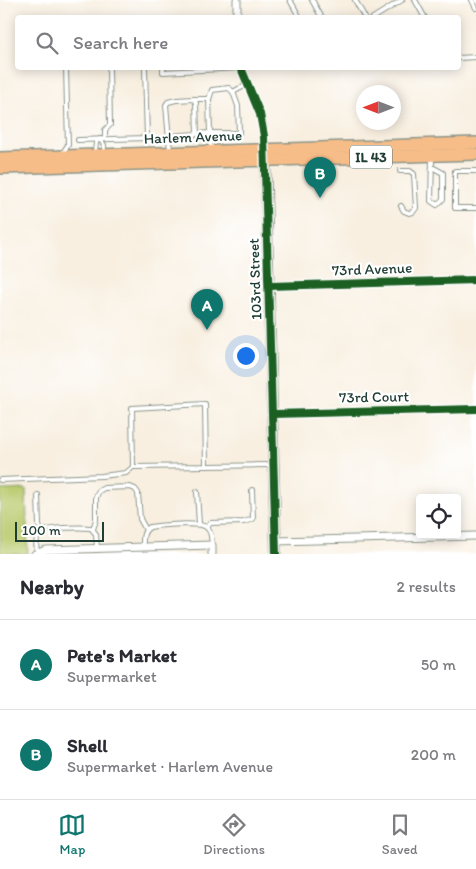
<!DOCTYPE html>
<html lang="en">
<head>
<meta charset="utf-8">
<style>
	:root { --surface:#fff; --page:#f7f7f7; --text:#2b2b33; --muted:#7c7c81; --line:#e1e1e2; --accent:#0f766e }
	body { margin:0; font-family:Itim,sans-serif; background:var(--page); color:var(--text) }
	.controls { position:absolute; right:15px; bottom:15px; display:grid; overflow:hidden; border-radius:5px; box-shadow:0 2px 12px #0003 }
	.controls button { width:45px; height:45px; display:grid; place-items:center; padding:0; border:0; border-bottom:1px solid var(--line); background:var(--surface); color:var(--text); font:25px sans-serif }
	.compass { position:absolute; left:356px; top:85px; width:45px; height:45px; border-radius:50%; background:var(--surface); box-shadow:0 2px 12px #0003; rotate:270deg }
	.scale { position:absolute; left:15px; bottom:12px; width:89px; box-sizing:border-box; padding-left:5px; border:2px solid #1f3d34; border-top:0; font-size:14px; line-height:18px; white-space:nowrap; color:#1f3d34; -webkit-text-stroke:4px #fff; paint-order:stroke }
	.you { position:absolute; left:245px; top:355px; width:18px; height:18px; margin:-12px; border:4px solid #fff; border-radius:50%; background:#1a73e8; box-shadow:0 0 0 8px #1a73e833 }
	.badge { display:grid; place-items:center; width:32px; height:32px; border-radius:50%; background:var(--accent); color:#fff; font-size:16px; font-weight:700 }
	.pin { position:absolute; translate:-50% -41px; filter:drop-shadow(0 1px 2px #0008) }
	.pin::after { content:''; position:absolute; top:26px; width:18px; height:15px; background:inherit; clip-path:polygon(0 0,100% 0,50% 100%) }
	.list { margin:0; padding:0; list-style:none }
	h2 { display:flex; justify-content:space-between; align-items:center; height:65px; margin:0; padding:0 20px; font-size:21px }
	h2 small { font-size:16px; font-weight:400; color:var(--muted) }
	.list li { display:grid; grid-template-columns:32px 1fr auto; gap:15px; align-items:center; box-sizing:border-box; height:90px; padding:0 20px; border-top:1px solid var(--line) }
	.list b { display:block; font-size:19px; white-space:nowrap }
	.list p { margin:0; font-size:16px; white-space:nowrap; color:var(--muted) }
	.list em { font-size:16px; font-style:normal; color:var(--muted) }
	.icon { flex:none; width:28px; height:28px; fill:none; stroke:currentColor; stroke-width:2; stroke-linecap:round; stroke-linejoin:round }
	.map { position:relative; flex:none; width:476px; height:554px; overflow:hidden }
	.search { position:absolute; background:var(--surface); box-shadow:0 2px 12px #0003; left:15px; right:15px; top:15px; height:55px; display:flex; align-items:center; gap:12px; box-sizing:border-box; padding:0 18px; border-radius:5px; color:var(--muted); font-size:19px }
	.sheet { height:245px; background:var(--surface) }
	nav { display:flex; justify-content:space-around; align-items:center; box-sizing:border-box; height:70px; border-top:1px solid var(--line); background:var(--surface); font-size:14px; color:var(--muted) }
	nav a { display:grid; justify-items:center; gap:2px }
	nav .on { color:var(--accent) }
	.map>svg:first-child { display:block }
	.green { fill:#bacb6e; stroke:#6c8451 }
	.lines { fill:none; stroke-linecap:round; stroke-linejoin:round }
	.lane-casing { stroke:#8c968a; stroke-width:6 }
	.street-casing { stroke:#8c968a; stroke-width:9 }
	.secondary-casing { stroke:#8c968a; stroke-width:12 }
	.primary-casing { stroke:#8c968a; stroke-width:14 }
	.lane { stroke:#fff; stroke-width:4 }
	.street { stroke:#fff; stroke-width:7 }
	.secondary { stroke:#fce5cf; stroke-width:10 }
	.primary { stroke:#f7bd88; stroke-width:11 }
	.cycleway-casing { stroke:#fff; stroke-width:11 }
	.cycleway { stroke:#1b5e20; stroke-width:8 }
	.labels { text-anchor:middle; stroke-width:4.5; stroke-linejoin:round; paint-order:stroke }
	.shield { fill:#fff; stroke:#627771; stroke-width:1 }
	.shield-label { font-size:14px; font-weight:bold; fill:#1f3d34 }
	.street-label { font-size:15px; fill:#1f3d34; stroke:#fff }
</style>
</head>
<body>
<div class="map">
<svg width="476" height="554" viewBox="0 0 476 554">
	<rect width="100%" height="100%" fill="#fff"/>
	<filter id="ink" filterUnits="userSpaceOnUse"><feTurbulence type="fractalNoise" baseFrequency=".02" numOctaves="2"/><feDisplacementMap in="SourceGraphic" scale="10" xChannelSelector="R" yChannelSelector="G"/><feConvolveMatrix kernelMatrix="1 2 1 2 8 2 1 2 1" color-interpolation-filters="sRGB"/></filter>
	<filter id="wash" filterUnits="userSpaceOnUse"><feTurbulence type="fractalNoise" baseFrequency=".0096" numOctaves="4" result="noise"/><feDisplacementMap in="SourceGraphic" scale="20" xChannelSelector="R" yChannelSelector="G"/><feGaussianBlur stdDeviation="1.12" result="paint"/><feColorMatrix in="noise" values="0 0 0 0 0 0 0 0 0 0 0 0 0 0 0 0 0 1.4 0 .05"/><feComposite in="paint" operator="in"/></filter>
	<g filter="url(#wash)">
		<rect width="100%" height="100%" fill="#f8efe0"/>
		<polygon class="green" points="26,489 28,554 0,554 0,490"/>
	</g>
	<g filter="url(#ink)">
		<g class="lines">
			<defs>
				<g id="lane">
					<polyline points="290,0 300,18"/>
					<polyline points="312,0 322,18"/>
					<polyline points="355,0 365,18"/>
					<polyline points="415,0 425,18"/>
					<polyline points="472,0 476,8"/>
					<polyline points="373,18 402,0"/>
					<polyline points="458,58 476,57"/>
					<polyline points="163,68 163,72 241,68"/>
					<polyline points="194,99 209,99"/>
					<polyline points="197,134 210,133 209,99 212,90 229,88 233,92 248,84"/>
					<polyline points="169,136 197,134 196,103 194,99 176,100 168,102 166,105 170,151"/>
					<polyline points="105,139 105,130 110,125 109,68"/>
					<polyline points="78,140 147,138 145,68"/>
					<polyline points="211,149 210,133 239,133 238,106 233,92"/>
					<polyline points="95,152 96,142 100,139 104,145 104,153"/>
					<polyline points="62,154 68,145 66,68"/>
					<polyline points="432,158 431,201 437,205 443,199 443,173 432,167"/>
					<polyline points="400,171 410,171 414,174 416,208 413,212 409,213 404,211 401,206"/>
					<polyline points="476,171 455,171 455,208 476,208"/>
					<polyline points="206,466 205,404 132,408 133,467 272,465"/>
					<polyline points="0,480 102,476 126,473 133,467"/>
					<polyline points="197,492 199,524"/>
					<polyline points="38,495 39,525 41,532"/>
					<polyline points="207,527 210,523 244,522 253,519 252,490"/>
					<polyline points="93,529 96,520 96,497 99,491 104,488 130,487 135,489 138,493 140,519 146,530"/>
					<path d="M143,547C143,539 142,531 150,527C160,525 200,522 206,527C212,532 211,538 212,545"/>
					<path d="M37,552C36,546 35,538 40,533C46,527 82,527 91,528L96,534L97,549"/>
				</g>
				<g id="street">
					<polyline points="237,0 237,18"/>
					<polyline points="241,68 260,114 263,125 265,150"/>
					<polyline points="269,286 476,280"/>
					<polyline points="272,414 476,409"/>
					<polyline points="275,541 476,536"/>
					<polyline points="35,554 46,550 212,545 212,554"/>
				</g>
				<polyline id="secondary" points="265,153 276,554"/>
				<g id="primary">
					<polyline points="0,158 476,143"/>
					<polyline points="0,168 476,154"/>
				</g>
			</defs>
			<use href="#lane" class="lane-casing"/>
			<use href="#street" class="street-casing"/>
			<use href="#secondary" class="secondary-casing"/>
			<use href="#primary" class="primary-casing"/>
			<use href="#lane" class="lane"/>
			<use href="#street" class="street"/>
			<use href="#secondary" class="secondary"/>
			<use href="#primary" class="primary"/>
			<defs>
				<g id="cycleway">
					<polyline points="241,68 260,114 264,136 276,554"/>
					<polyline points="269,286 476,280"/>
					<polyline points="272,414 476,409"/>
				</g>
			</defs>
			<use href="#cycleway" class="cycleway-casing"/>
			<use href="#cycleway" class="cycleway"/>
		</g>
	</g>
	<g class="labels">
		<rect class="shield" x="350" y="145.5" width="42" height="23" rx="4"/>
		<g class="shield-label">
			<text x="371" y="162">IL 43</text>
		</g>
		<g class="street-label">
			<text transform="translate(193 137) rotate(-2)" y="5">Harlem Avenue</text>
			<text transform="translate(372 269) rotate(-2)" y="5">73rd Avenue</text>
			<text transform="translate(255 279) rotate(-92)" y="5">103rd Street</text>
			<text transform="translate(374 397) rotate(-1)" y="5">73rd Court</text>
		</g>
	</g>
</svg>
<div class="controls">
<button><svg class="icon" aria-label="locate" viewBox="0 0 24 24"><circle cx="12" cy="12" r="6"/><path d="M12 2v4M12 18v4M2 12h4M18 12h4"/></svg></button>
</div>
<svg class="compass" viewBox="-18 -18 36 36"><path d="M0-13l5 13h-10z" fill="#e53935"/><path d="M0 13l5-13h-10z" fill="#7c7c81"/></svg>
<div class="scale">100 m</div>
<div class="you"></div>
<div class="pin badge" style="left:207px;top:330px">A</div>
<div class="pin badge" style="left:320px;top:198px">B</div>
<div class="search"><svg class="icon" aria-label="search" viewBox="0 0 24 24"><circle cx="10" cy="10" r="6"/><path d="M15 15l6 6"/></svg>Search here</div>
</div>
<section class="sheet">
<h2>Nearby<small>2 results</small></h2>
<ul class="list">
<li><span class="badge">A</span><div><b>Pete's Market</b><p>Supermarket</p></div><em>50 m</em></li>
<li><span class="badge">B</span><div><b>Shell</b><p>Supermarket · Harlem Avenue</p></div><em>200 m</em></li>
</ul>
</section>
<nav>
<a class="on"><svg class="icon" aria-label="map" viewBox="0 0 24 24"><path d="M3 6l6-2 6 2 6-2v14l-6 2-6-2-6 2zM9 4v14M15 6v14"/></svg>Map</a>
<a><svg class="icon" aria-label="directions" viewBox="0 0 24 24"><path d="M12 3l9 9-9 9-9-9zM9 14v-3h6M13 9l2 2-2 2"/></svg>Directions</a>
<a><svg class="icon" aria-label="saved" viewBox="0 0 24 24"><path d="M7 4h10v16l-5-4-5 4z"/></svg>Saved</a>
</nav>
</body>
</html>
